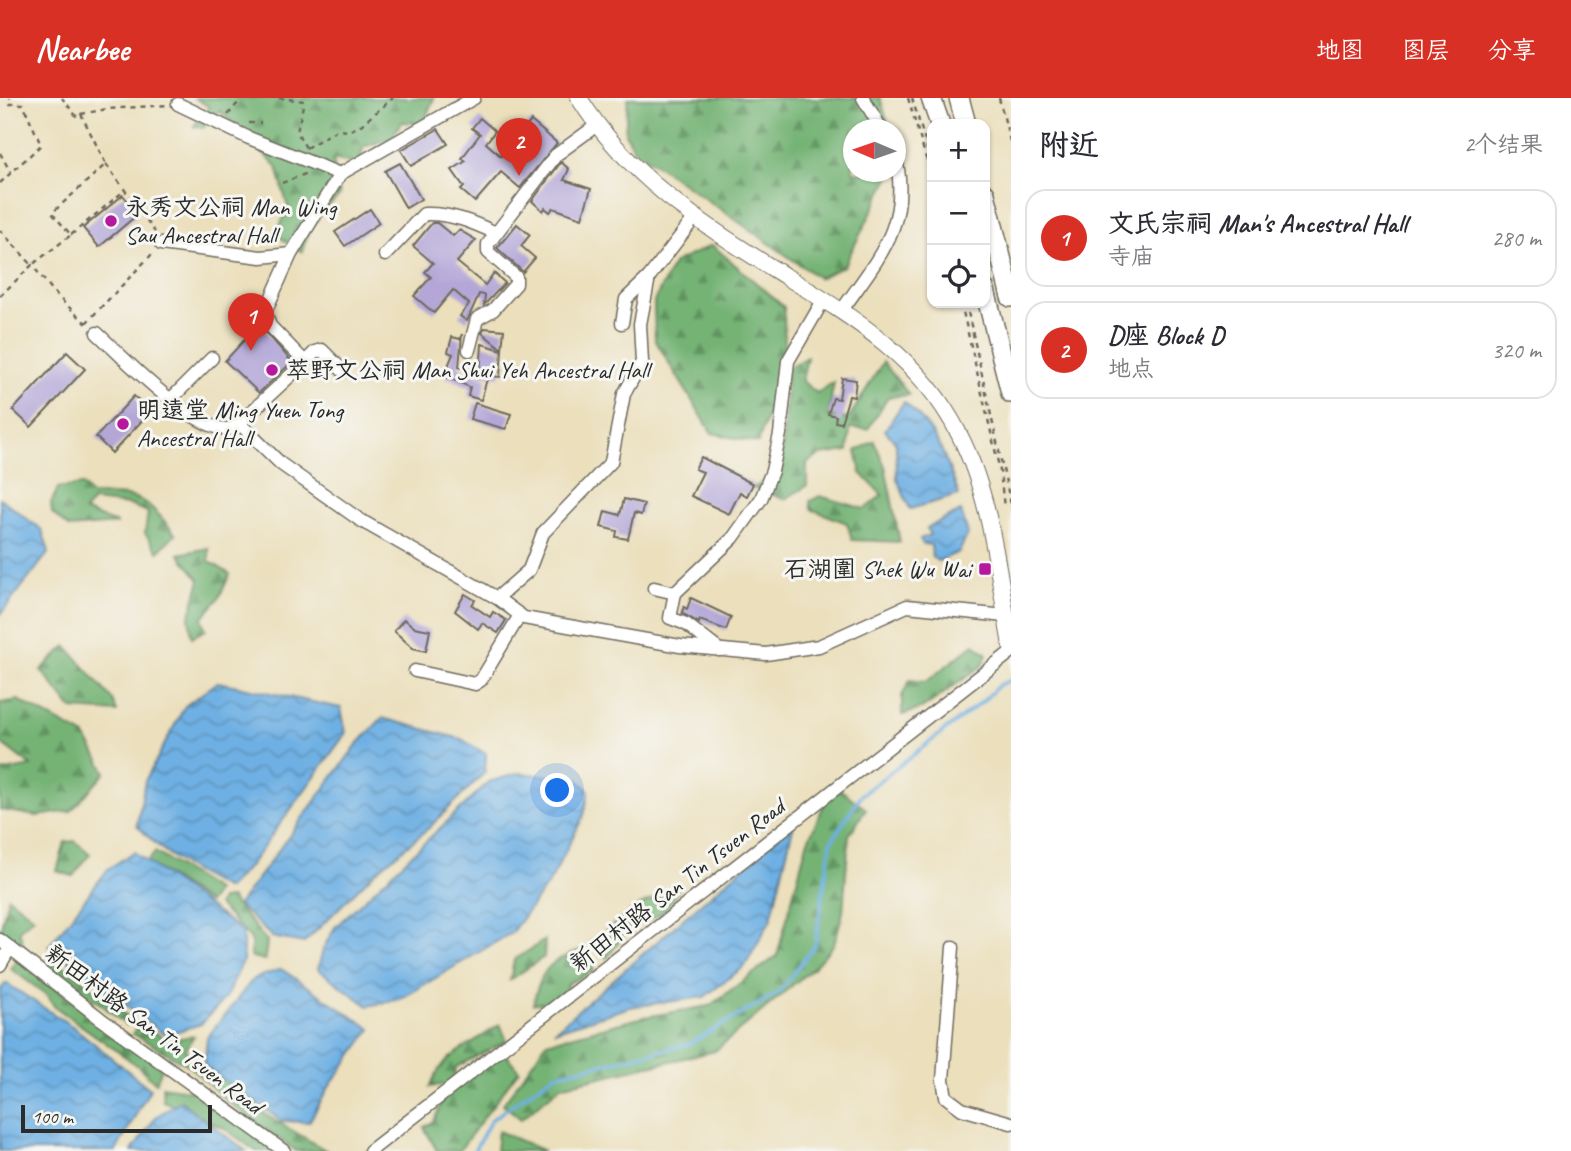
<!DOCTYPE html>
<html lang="zh">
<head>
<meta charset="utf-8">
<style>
	:root { --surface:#fff; --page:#f7f7f7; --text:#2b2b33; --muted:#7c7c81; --line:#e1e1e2; --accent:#d93025 }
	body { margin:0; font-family:Caveat,"LXGW WenKai TC",sans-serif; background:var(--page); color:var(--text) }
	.controls { position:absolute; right:21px; top:21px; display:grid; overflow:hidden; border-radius:14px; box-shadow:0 2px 5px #0004 }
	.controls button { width:63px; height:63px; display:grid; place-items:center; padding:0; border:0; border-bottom:2px solid var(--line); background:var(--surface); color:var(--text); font:35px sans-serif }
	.compass { position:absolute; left:843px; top:21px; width:63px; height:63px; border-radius:50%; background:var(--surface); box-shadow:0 2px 5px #0004; rotate:272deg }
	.scale { position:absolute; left:21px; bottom:18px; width:191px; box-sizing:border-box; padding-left:7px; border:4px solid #2b2b2b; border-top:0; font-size:19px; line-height:24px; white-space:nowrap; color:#2b2b2b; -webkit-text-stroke:5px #f6f6f2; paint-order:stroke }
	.you { position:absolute; left:558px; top:693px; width:24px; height:24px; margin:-18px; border:5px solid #fff; border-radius:50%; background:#1a73e8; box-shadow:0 0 0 10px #1a73e833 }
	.badge { display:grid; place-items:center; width:46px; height:46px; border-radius:50%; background:var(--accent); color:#fff; font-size:23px; font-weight:700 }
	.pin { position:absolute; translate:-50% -58px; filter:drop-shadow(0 2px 4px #0008) }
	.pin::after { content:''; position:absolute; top:37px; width:24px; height:21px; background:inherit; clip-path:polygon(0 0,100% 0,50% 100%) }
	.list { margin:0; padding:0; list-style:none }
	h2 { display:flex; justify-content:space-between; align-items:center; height:91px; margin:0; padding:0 28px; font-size:30px }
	h2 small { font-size:23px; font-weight:400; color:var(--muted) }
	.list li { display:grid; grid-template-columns:46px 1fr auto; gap:21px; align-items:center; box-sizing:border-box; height:98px; margin:0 14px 14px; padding:0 14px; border:2px solid var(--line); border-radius:21px }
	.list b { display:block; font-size:26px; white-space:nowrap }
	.list p { margin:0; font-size:23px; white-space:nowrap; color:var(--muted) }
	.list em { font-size:23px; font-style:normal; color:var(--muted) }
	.icon { flex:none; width:38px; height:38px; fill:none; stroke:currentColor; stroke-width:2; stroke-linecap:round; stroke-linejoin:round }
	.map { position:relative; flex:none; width:1011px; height:1053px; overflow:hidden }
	header { display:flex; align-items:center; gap:42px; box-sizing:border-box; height:98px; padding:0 35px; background:var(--accent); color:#fff }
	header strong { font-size:33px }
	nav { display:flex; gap:38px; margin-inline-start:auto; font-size:24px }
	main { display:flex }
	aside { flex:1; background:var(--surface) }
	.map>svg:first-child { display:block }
	.forest { fill:url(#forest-firs); stroke:#506f50; stroke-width:2 }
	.water { fill:url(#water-waves); stroke:#4c6e87; stroke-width:2 }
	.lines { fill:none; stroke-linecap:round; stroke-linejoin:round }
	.stream { stroke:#6eb0e3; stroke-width:3.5 }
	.building { fill:#b4a7d8 }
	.minor-casing { stroke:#6e6a5e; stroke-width:15 }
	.major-casing { stroke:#6e6a5e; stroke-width:18 }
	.highway-casing { stroke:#6e6a5e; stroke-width:22 }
	.path { stroke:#6e6a5e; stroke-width:2.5; stroke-dasharray:5 5; stroke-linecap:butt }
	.minor { stroke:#fff; stroke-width:12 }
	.major { stroke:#fff; stroke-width:16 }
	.highway { stroke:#fff; stroke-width:19 }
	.poi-dot { fill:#b5179e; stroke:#f6f6f2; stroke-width:2.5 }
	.labels { text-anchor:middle; stroke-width:6; stroke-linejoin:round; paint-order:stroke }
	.poi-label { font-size:24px; fill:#2b2b2b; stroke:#f6f6f2; text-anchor:start }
	.street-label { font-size:24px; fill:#2b2b2b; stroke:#f6f6f2 }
</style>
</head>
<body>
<header>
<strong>Nearbee</strong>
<nav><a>地图</a><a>图层</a><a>分享</a></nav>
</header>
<main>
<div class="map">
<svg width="1011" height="1053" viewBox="0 0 1011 1053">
	<defs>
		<pattern id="forest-firs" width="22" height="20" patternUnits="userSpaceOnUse" patternTransform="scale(1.75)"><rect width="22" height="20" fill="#74b374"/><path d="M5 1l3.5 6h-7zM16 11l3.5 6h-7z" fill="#5f925f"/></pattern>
		<pattern id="water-waves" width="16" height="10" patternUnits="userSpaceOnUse" patternTransform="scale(1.75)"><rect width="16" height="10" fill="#6eb0e3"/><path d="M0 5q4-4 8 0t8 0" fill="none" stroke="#5b8fb8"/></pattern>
	</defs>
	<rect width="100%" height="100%" fill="#f6f6f2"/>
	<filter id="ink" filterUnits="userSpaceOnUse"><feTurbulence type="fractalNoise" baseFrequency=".0143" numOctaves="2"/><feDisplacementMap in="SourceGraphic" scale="14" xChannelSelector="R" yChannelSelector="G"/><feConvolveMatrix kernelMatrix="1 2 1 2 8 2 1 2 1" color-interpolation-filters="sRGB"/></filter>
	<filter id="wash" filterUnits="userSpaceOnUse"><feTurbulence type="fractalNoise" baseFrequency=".00686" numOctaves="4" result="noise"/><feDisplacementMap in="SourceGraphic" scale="28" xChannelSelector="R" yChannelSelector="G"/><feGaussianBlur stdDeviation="1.57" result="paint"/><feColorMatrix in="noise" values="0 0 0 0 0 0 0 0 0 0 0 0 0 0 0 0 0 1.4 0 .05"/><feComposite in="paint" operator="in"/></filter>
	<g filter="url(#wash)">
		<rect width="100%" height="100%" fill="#ebdfbc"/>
		<g class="forest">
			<path d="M195,0H434L423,26L402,24L390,41L363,49L360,67L333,61L340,97C321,114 309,129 302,154L276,137L288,110L277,69L220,13L203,30L194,28L209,9Z"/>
			<polygon points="628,0 880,0 890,31 853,32 853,74 892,74 844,168 819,180 634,51 625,35"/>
			<polygon points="712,147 784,209 785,264 758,345 712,335 655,242 654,203 674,165"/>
			<polygon points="807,259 802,283 817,295 834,284 828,318 849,320 883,264 909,297 888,299 868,331 850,330 848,353 821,357 807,365 807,388 785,401 753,390 781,374 788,270"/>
			<polygon points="874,343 885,368 900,444 852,442 847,425 811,411 810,403 820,398 865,411 882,397 861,375 856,353"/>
			<path d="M83,387L91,397C140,397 144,397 175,436L158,454L145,435L148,414L129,407L93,403L84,413L117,426L69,430L52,415L51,405L58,390Z"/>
			<polygon points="209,450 209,463 230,476 219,500 202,520 206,532 192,539 189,520 200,482 179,456"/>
			<polygon points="974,546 987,556 983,567 923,610 902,617 902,598 910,582 926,584"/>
			<polygon points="66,548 112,601 117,614 72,611 41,572"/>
			<polygon points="18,602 85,638 106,674 71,713 37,718 0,712 0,674 31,668 0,644 0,605"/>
			<polygon points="833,686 866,711 849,737 843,814 834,846 815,868 715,953 561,988 521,1021 503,1006 547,944 644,919 709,908 777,858 807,745"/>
			<polygon points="75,743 90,756 73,778 57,773 65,744"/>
			<polygon points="155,754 217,793 208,805 147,764"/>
			<polygon points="679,790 666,814 628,831 607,860 590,844 640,807"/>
			<polygon points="8,799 34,819 19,832 23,846 0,834"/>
			<polygon points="230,800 267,843 265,862 251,859 251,841 218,807 221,801"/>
			<polygon points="545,842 544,859 510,882 514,862"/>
			<path d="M586,850L594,873L569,885L559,903L533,906C543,867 549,864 586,850Z"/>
			<polygon points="17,861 162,970 156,985 138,968 54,908 48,898 11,871"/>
			<polygon points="52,862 71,873 130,920 126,927 98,904 51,873"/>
			<path d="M500,926L507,943L456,969L453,985L430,989C444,953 472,948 500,926Z"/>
			<polygon points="148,930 167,942 194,938 185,952 207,975 228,980 266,1017 327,1053 296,1053 228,1004 189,968 133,936 136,931"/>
			<polygon points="502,953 519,972 459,1053 437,1053 424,1029 434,1023 445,997"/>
			<polygon points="162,988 194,993 279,1053 256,1053 224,1030 163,1003"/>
			<polygon points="498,1033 544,1053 496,1053"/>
		</g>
		<g class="water">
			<path d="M904,304C937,332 945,358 959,397L910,411L897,381L896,345L885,332Z"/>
			<polygon points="0,400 42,432 49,454 0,517"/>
			<polygon points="961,413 968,436 959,454 938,463 932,459 931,447 923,446 920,441 930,437 927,430"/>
			<path d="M218,584L341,610L346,635L251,766L227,791C192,774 163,756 137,727L145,683L185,608Z"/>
			<polygon points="382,620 461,641 486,656 485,674 430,729 373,776 304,845 272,839 238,807 356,648"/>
			<polygon points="519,675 577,681 589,692 584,717 551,782 511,835 400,901 368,908 318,871 323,851 335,829 489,684"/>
			<polygon points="794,725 771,821 745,868 704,899 630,909 554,933"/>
			<polygon points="134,754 243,834 243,862 226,899 201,926 165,937 49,848 108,771"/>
			<polygon points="281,871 371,931 329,989 309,1024 282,1023 204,968 207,940 253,881"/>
			<polygon points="6,885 75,930 150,991 116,1053 0,1053 0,892"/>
			<polygon points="180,1003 246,1053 132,1053 156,1019"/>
		</g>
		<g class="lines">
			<polyline class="stream" points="474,1053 491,1022 554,977 689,946 778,895 815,847 831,744 861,697 983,603 999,587 1011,582"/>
		</g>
		<g id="blocks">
			<g class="building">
				<polygon points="480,20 495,33 486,45 501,58 531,23 557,45 520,90 501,74 475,104 461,92 464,89 452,72 466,63 462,60 480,36 472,30"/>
				<polygon points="438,31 448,46 411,68 401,52"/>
				<polygon points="561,64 569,71 564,82 591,91 582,120 553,110 550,114 545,110 543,113 532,103"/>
				<polygon points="400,65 421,101 406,110 385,73"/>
				<polygon points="123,97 138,116 99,149 83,130"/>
				<polygon points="370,111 379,125 345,148 335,134"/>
				<polygon points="432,125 437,125 453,138 459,132 476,142 457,164 485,187 494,175 505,185 484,207 485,197 479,196 467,223 460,218 469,206 453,192 434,215 414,198 431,179 425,174 433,165 413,148"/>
				<polygon points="517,126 530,137 521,148 535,160 523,174 497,150"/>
				<polygon points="259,226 292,264 259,295 225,263"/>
				<polygon points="484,230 504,232 502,251 482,235"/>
				<polygon points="462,236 459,269 487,281 481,302 468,298 470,289 444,278 453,256 448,254 452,239 460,241"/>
				<polygon points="482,246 502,252 500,279 480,277"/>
				<polygon points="67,254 85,271 31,329 13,312"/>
				<polygon points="842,280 856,282 854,299 849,298 841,325 835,324 836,318 828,316 833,300 839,301"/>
				<polygon points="134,298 150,314 112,355 96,339"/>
				<polygon points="475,305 511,316 506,331 470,321"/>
				<polygon points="701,359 753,386 747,398 740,394 729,416 691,398 703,374 695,371"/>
				<polygon points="624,401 644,406 641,417 634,415 628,441 616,439 617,433 601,429 605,413 620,417"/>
				<polygon points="465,496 475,502 472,507 490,519 493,514 506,522 498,535 482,525 478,531 455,513"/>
				<polygon points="691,500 731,519 726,532 700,522 699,525 682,515 684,509 687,511"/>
				<polygon points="404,521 414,529 430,532 426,553 413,550 394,533"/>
			</g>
		</g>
	</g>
	<g filter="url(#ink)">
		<use href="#blocks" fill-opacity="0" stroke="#6e6a5e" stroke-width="2"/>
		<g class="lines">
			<defs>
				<g id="minor">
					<polyline points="863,0 882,32"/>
					<polyline points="178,6 249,40 340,76"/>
					<polyline points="161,146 261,159 291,156"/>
					<path d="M385,157L424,116C451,115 472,124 496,135"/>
					<path d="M842,212C879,159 912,125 895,56"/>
					<polyline points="622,225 626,201 649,179 696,118"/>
					<path d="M97,235C120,256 204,345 235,329L305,264L270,228L265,214L291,156L340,76L474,0"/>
					<polyline points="469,252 477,221 493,212 516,186 516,179 488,154 488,146 556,57 597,27"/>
					<polyline points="305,264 315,254 322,252 343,273"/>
					<polyline points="169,303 212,260"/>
					<polyline points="239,325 281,366 360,422 497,500 524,520 680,548 766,556 819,548 907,508 1005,518"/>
					<polyline points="654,490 675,495 733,440 761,401 772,373 780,336 788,263 824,201"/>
					<polyline points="675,495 670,520 686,526 719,552"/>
					<polyline points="497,500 529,472 543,435 611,364 624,296 642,264 640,226 649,179"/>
					<polyline points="415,573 475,586 481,582 520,517"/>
					<polyline points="0,842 101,921 284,1053"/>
					<polyline points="953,849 943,982 946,999 962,1011 1011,1025"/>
					<polyline points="0,867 10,850"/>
					<polyline points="370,1053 1011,554"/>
				</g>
				<path id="major" d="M579,0C626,76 702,127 777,173C849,217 920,258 959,336C992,400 998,477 1011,547"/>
				<g id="highway">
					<polyline points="931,0 940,26"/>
					<polyline points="959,0 966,26"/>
					<polyline points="985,96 1011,199"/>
					<polyline points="985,192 1011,295"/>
				</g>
			</defs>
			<use href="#minor" class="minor-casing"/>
			<use href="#major" class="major-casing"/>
			<use href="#highway" class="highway-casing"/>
			<g class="path">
				<polyline points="279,0 304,3 297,34 306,50"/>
				<polyline points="908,0 932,80"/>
				<polyline points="912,0 932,66"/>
				<polyline points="999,0 1011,47"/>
				<polyline points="81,16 107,11 168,7"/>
				<polyline points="228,17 242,0"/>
				<polyline points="249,25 261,25"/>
				<polyline points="306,50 337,32 349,33 361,27 393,0"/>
				<polyline points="0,55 11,75"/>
				<polyline points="106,66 155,134"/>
				<polyline points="0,85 41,47 23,6 9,6 10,0"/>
				<polyline points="282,85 305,76"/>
				<polyline points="0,132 32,167 71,137 52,115 106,66 81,16 77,19 62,0"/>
				<polyline points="71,137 125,92"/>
				<polyline points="0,198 32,167 58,199 87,226"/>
				<polyline points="961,205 1000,373 1004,410"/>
				<polyline points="966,205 1011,407"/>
				<polyline points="86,225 154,154"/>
			</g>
			<use href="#minor" class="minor"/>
			<use href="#major" class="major"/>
			<use href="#highway" class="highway"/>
		</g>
	</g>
	<g class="poi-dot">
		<circle cx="111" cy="123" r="7"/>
		<circle cx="272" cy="272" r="7"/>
		<circle cx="123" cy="326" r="7"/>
		<rect x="978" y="464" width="14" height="14" rx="3.5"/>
	</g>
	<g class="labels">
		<g class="poi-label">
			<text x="125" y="117">永秀文公祠 Man Wing<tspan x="125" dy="28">Sau Ancestral Hall</tspan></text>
			<text x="286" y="280">萃野文公祠 Man Shui Yeh Ancestral Hall</text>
			<text x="137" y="320">明遠堂 Ming Yuen Tong<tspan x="137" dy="28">Ancestral Hall</tspan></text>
			<text x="971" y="479" text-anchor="end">石湖圍 Shek Wu Wai</text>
		</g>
		<g class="street-label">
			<text transform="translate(677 787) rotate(-38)" y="8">新田村路 San Tin Tsuen Road</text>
			<text transform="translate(154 931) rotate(37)" y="8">新田村路 San Tin Tsuen Road</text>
		</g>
	</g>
</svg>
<div class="controls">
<button>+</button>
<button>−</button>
<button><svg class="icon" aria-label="locate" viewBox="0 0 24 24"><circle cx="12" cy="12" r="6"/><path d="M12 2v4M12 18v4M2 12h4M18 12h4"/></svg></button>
</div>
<svg class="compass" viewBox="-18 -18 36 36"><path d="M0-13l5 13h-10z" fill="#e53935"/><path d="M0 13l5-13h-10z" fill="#7c7c81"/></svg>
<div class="scale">100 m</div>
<div class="you"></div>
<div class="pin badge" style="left:251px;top:253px">1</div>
<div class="pin badge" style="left:519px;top:78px">2</div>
</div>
<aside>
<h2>附近<small>2个结果</small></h2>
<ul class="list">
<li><span class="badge">1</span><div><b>文氏宗祠 Man's Ancestral Hall</b><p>寺庙</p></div><em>280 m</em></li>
<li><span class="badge">2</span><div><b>D座 Block D</b><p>地点</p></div><em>320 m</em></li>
</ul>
</aside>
</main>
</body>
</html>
